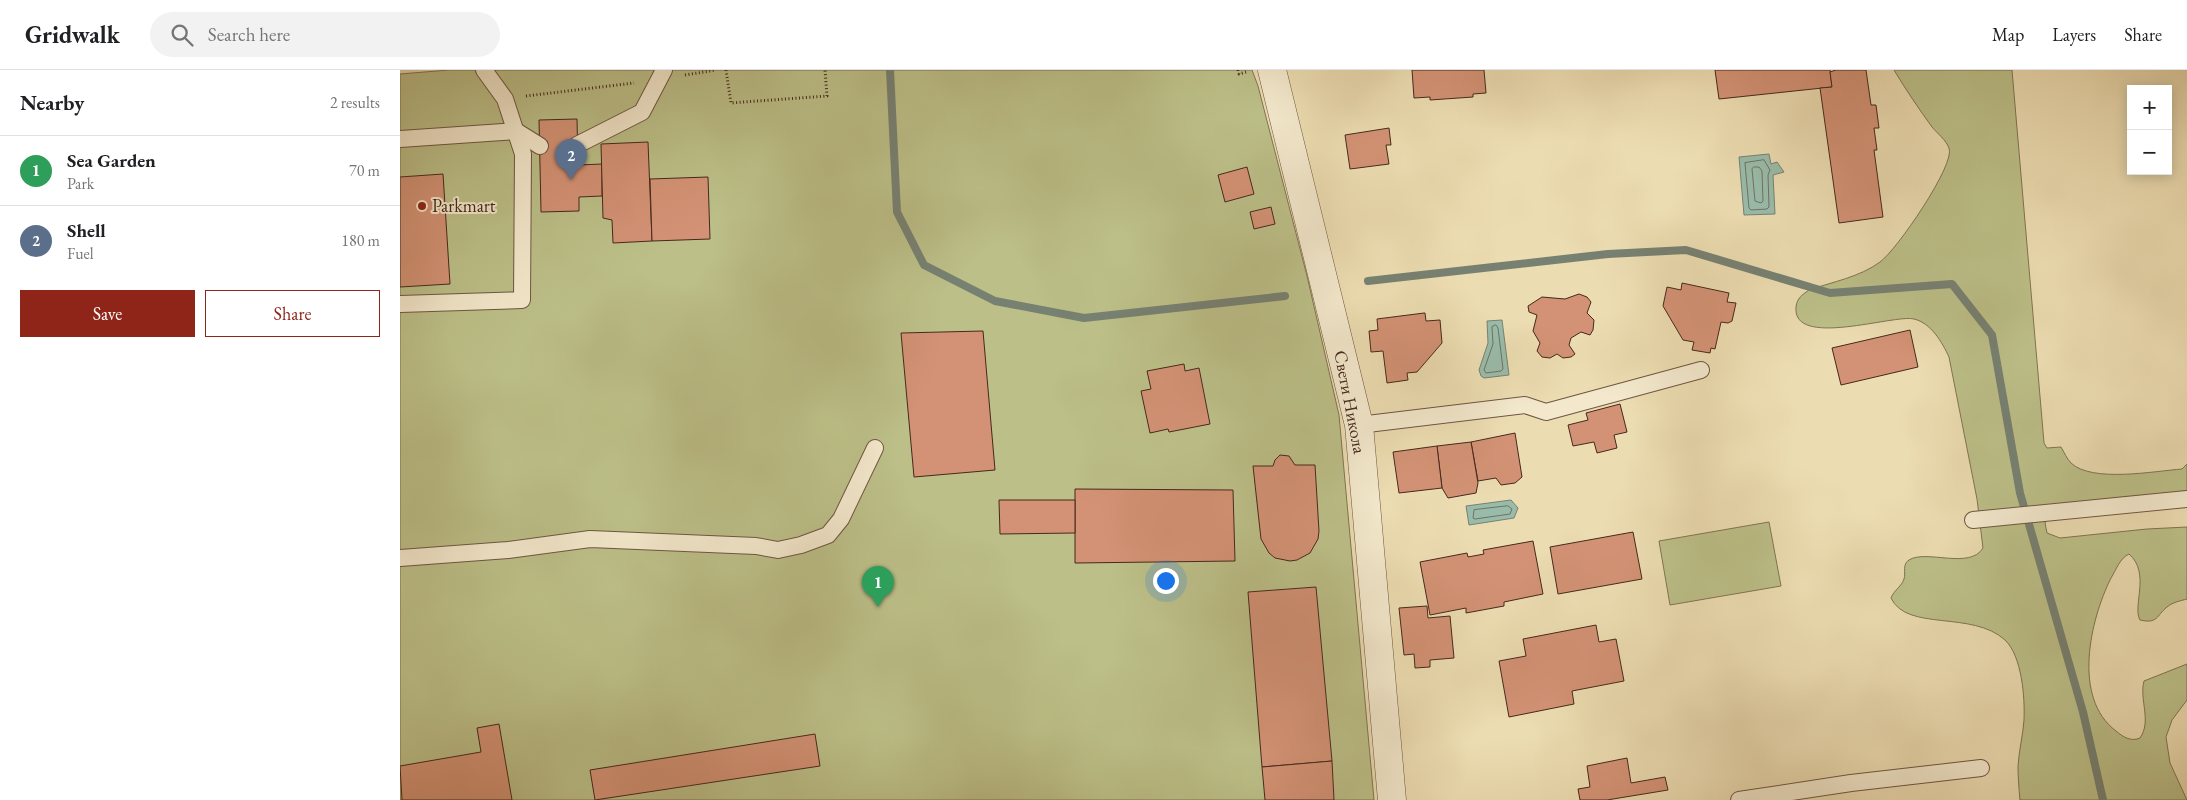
<!DOCTYPE html>
<html lang="en">
<head>
<meta charset="utf-8">
<style>
	:root { --surface:#fff; --page:#f2f2f2; --text:#202124; --muted:#757577; --line:#e0e0e0; --accent:#8f2418 }
	body { margin:0; font-family:"EB Garamond",serif; background:var(--page); color:var(--text) }
	.controls { position:absolute; right:15px; top:15px; display:grid; overflow:hidden; border-radius:0px; box-shadow:0 2px 12px #0003 }
	.controls button { width:45px; height:45px; display:grid; place-items:center; padding:0; border:0; border-bottom:1px solid var(--line); background:var(--surface); color:var(--text); font:25px sans-serif }
	.you { position:absolute; left:765px; top:510px; width:18px; height:18px; margin:-12px; border:4px solid #fff; border-radius:50%; background:#1a73e8; box-shadow:0 0 0 8px #1a73e833 }
	.badge { display:grid; place-items:center; width:32px; height:32px; border-radius:50%; background:var(--accent); color:#fff; font-size:16px; font-weight:700 }
	.pin { position:absolute; translate:-50% -41px; filter:drop-shadow(0 1px 2px #0008) }
	.pin::after { content:''; position:absolute; top:26px; width:18px; height:15px; background:inherit; clip-path:polygon(0 0,100% 0,50% 100%) }
	.list { margin:0; padding:0; list-style:none }
	h2 { display:flex; justify-content:space-between; align-items:center; height:65px; margin:0; padding:0 20px; font-size:21px }
	h2 small { font-size:16px; font-weight:400; color:var(--muted) }
	.list li { display:grid; grid-template-columns:32px 1fr auto; gap:15px; align-items:center; box-sizing:border-box; height:70px; padding:0 20px; border-top:1px solid var(--line) }
	.list b { display:block; font-size:19px; white-space:nowrap }
	.list p { margin:0; font-size:16px; white-space:nowrap; color:var(--muted) }
	.list em { font-size:16px; font-style:normal; color:var(--muted) }
	.actions { display:flex; gap:10px; padding:15px 20px }
	.actions a { flex:1; padding:11px 0; border:1px solid var(--accent); border-radius:0px; text-align:center; font-size:18px; color:var(--accent) }
	.actions .main { background:var(--accent); color:#fff }
	.icon { flex:none; width:28px; height:28px; fill:none; stroke:currentColor; stroke-width:2; stroke-linecap:round; stroke-linejoin:round }
	.map { position:relative; flex:none; width:1787px; height:730px; overflow:hidden }
	header { display:flex; align-items:center; gap:30px; box-sizing:border-box; height:70px; padding:0 25px; background:var(--surface); border-bottom:1px solid var(--line) }
	header strong { font-size:24px }
	nav { display:flex; gap:28px; margin-inline-start:auto; font-size:18px }
	.search { width:350px; height:45px; background:var(--page); display:flex; align-items:center; gap:12px; box-sizing:border-box; padding:0 18px; border-radius:28px; color:var(--muted); font-size:19px }
	main { display:flex }
	aside { flex:1; background:var(--surface) }
	.map>svg:first-child { display:block }
	.green { fill:#bcbf88; stroke:#807452 }
	.water { fill:#99bcaa; stroke:#778172 }
	.lines { fill:none; stroke-linecap:round; stroke-linejoin:round }
	.shore { stroke:#6f7264; stroke-width:1 }
	.stream { stroke:#778172; stroke-width:8 }
	.building { fill:#d39275; stroke:#45291d }
	.lane-casing { stroke:#6f5642; stroke-width:18 }
	.street-casing { stroke:#6f5642; stroke-width:29 }
	.path { stroke:#45291d; stroke-width:3; stroke-dasharray:1 2.5; stroke-linecap:butt }
	.lane { stroke:#f3e8cc; stroke-width:16 }
	.street { stroke:#f3e8cc; stroke-width:28 }
	.poi-dot { fill:#8f2418; stroke:#f3e8cc; stroke-width:2 }
	.labels { text-anchor:middle; stroke-width:4; stroke-linejoin:round; paint-order:stroke }
	.poi-label { font-size:18px; fill:#45291d; stroke:#f3e8cc; text-anchor:start }
	.street-label { font-size:18px; fill:#45291d; stroke:#f3e8cc }
</style>
</head>
<body>
<header>
<strong>Gridwalk</strong>
<div class="search"><svg class="icon" aria-label="search" viewBox="0 0 24 24"><circle cx="10" cy="10" r="6"/><path d="M15 15l6 6"/></svg>Search here</div>
<nav><a>Map</a><a>Layers</a><a>Share</a></nav>
</header>
<main>
<aside>
<h2>Nearby<small>2 results</small></h2>
<ul class="list">
<li><span class="badge" style="background:#2e9e5b">1</span><div><b>Sea Garden</b><p>Park</p></div><em>70 m</em></li>
<li><span class="badge" style="background:#5c6f8a">2</span><div><b>Shell</b><p>Fuel</p></div><em>180 m</em></li>
</ul>
<div class="actions"><a class="main">Save</a><a>Share</a></div>
</aside>
<div class="map">
<svg width="1787" height="730" viewBox="0 0 1787 730">
	<rect width="100%" height="100%" fill="#ecdcb1"/>
	<filter id="stains"><feTurbulence type="fractalNoise" baseFrequency=".004" numOctaves="4"/><feColorMatrix values="0 0 0 0 .2 0 0 0 0 .09 0 0 0 0 .02 0 0 0 .5 -.17"/></filter>
	<radialGradient id="worn" r=".72"><stop offset=".6" stop-color="#630" stop-opacity="0"/><stop offset="1" stop-color="#630" stop-opacity=".3"/></radialGradient>
	<g class="green">
		<polygon points="49,0 852,0 858,16 907,206 939,345 974,730 0,730 0,4"/>
		<path d="M1494,0H1612L1644,373L1647,378L1661,377C1664,382 1667,389 1671,393C1692,413 1755,401 1782,399L1787,394V431L1651,442L1645,453L1647,463L1660,468L1747,459L1787,457V529C1780,531 1773,532 1767,537C1756,546 1758,554 1740,550C1732,536 1751,503 1729,484C1720,488 1716,500 1711,508C1690,550 1672,628 1716,661C1723,667 1731,672 1740,668C1752,651 1739,630 1744,611L1787,594V630L1772,650L1766,667L1770,693L1787,730H1620C1619,719 1618,707 1618,696C1619,680 1623,665 1624,650C1625,628 1622,586 1605,570C1572,540 1507,562 1491,528C1494,520 1502,516 1504,509C1506,503 1502,494 1509,490C1526,479 1570,500 1583,478L1577,429L1549,287C1542,272 1531,253 1514,249C1494,244 1392,279 1396,237C1397,228 1402,225 1409,220C1432,212 1460,207 1480,192C1496,181 1556,94 1549,78C1546,70 1537,63 1532,57C1519,39 1506,20 1494,0Z"/>
		<polygon points="1369,452 1381,516 1270,535 1259,471"/>
	</g>
	<g class="water">
		<polygon points="1369,84 1371,94 1377,92 1384,102 1373,105 1375,144 1344,145 1339,87"/>
		<polygon points="1102,250 1109,305 1084,308 1081,306 1079,300 1088,273 1087,251"/>
		<polygon points="1111,430 1118,438 1114,448 1069,455 1066,436"/>
	</g>
	<g class="lines">
		<g class="shore">
			<polygon points="1364,90 1370,100 1368,105 1369,137 1367,139 1351,140 1349,138 1345,93"/>
			<polygon points="1354,97 1359,97 1362,101 1363,131 1361,133 1355,131 1352,99"/>
			<polygon points="1096,255 1098,258 1103,299 1101,301 1086,303 1084,300 1093,274 1092,257"/>
			<polygon points="1108,436 1112,439 1110,444 1075,449 1073,448 1074,440"/>
		</g>
		<g class="stream">
			<polyline points="490,0 497,142 524,195 595,231 684,248 885,226"/>
			<polyline points="968,211 1208,184 1286,180 1430,223 1552,214 1592,265 1620,423 1683,642 1703,730"/>
		</g>
	</g>
	<g class="building">
		<polygon points="1012,0 1084,0 1086,23 1073,24 1073,27 1030,30 1030,27 1014,28"/>
		<polygon points="1315,0 1430,0 1432,17 1319,29"/>
		<polygon points="1436,0 1466,0 1471,35 1476,35 1479,58 1474,58 1477,80 1474,80 1483,147 1439,153 1420,18 1432,17 1430,2"/>
		<polygon points="177,49 178,95 202,94 202,126 179,127 179,141 141,142 139,50"/>
		<polygon points="989,58 991,75 986,75 989,94 950,99 945,65"/>
		<polygon points="248,72 252,171 213,173 212,150 203,148 201,74"/>
		<polygon points="847,97 854,124 825,132 818,105"/>
		<polygon points="43,104 50,214 0,217 0,107"/>
		<polygon points="308,107 310,169 252,171 250,109"/>
		<polygon points="871,137 875,154 854,159 850,142"/>
		<polygon points="1282,213 1329,223 1327,232 1336,233 1332,251 1328,253 1321,252 1315,279 1311,278 1310,283 1292,280 1294,272 1283,270 1263,236 1267,217 1281,220"/>
		<polygon points="1179,224 1187,227 1191,232 1187,243 1194,250 1193,260 1190,265 1181,262 1171,268 1169,275 1175,284 1171,287 1163,288 1157,284 1150,288 1142,287 1137,281 1140,273 1133,261 1137,245 1129,242 1128,236 1142,227 1165,229"/>
		<polygon points="1024,243 1025,243 1026,251 1040,250 1042,273 1017,302 1007,303 1008,310 987,313 983,281 971,282 969,261 978,260 977,249"/>
		<polygon points="1510,260 1518,297 1441,315 1432,278"/>
		<polygon points="583,261 595,400 514,407 501,263"/>
		<polygon points="784,294 785,301 799,298 810,354 769,362 768,359 750,363 741,321 751,319 747,301"/>
		<polygon points="1220,334 1227,362 1214,365 1217,378 1197,383 1194,372 1173,376 1168,355 1188,350 1186,343"/>
		<polygon points="1115,363 1122,407 1115,413 1101,415 1096,408 1078,411 1071,372"/>
		<polygon points="1071,372 1078,413 1076,423 1048,428 1042,418 1037,376"/>
		<polygon points="1037,376 1042,418 999,423 993,382"/>
		<polygon points="880,385 889,386 895,395 915,395 919,461 918,469 910,483 897,490 890,491 875,488 869,483 861,469 853,396 873,396 875,390"/>
		<polygon points="675,419 833,420 835,491 675,493"/>
		<polygon points="599,430 675,430 675,463 600,464"/>
		<polygon points="1233,462 1242,509 1158,524 1150,477"/>
		<polygon points="1133,471 1143,524 1104,532 1104,536 1066,543 1066,538 1030,545 1020,492 1067,483 1068,487 1084,484 1083,480"/>
		<polygon points="916,517 932,691 862,697 848,522"/>
		<polygon points="1027,536 1028,548 1050,546 1054,588 1030,590 1030,597 1015,598 1014,584 1004,585 999,538"/>
		<polygon points="1196,555 1199,572 1216,569 1224,611 1172,621 1174,634 1109,647 1099,591 1126,586 1123,569"/>
		<polygon points="99,654 112,730 2,730 0,696 81,682 77,658"/>
		<polygon points="415,664 420,696 195,730 190,700"/>
		<polygon points="1227,688 1231,713 1265,707 1268,720 1207,730 1180,730 1178,719 1190,717 1187,696"/>
		<polygon points="932,691 934,730 865,730 862,697"/>
	</g>
	<g class="lines">
		<defs>
			<g id="lane">
				<polyline points="0,69 116,61 140,76"/>
				<polyline points="177,75 242,42 264,0"/>
				<polyline points="0,234 122,230 123,84 105,29 84,0"/>
				<polyline points="959,355 1125,335 1146,342 1301,300"/>
				<polyline points="1573,450 1787,429"/>
				<polyline points="0,488 108,480 190,469 356,476 378,480 401,475 428,465 441,449 475,378"/>
				<polyline points="1339,730 1451,713 1581,698"/>
			</g>
			<polyline id="street" points="872,0 959,355 992,730"/>
		</defs>
		<use href="#lane" class="lane-casing"/>
		<use href="#street" class="street-casing"/>
		<g class="path">
			<polyline points="326,0 331,33 427,26 425,0"/>
			<polyline points="838,0 839,4 846,2"/>
			<polyline points="285,5 316,0"/>
			<polyline points="126,26 234,13"/>
		</g>
		<use href="#lane" class="lane"/>
		<use href="#street" class="street"/>
	</g>
	<circle class="poi-dot" cx="22" cy="136" r="5"/>
	<g class="labels">
		<g class="poi-label">
			<text x="32" y="142">Parkmart</text>
		</g>
		<g class="street-label">
			<text transform="translate(950 332) rotate(79)" y="6">Свети Никола</text>
		</g>
	</g>
	<rect width="100%" height="100%" filter="url(#stains)"/>
	<rect width="100%" height="100%" fill="url(#worn)"/>
</svg>
<div class="controls">
<button>+</button>
<button>−</button>
</div>
<div class="you"></div>
<div class="pin badge" style="left:478px;top:537px;background:#2e9e5b">1</div>
<div class="pin badge" style="left:171px;top:110px;background:#5c6f8a">2</div>
</div>
</main>
</body>
</html>
